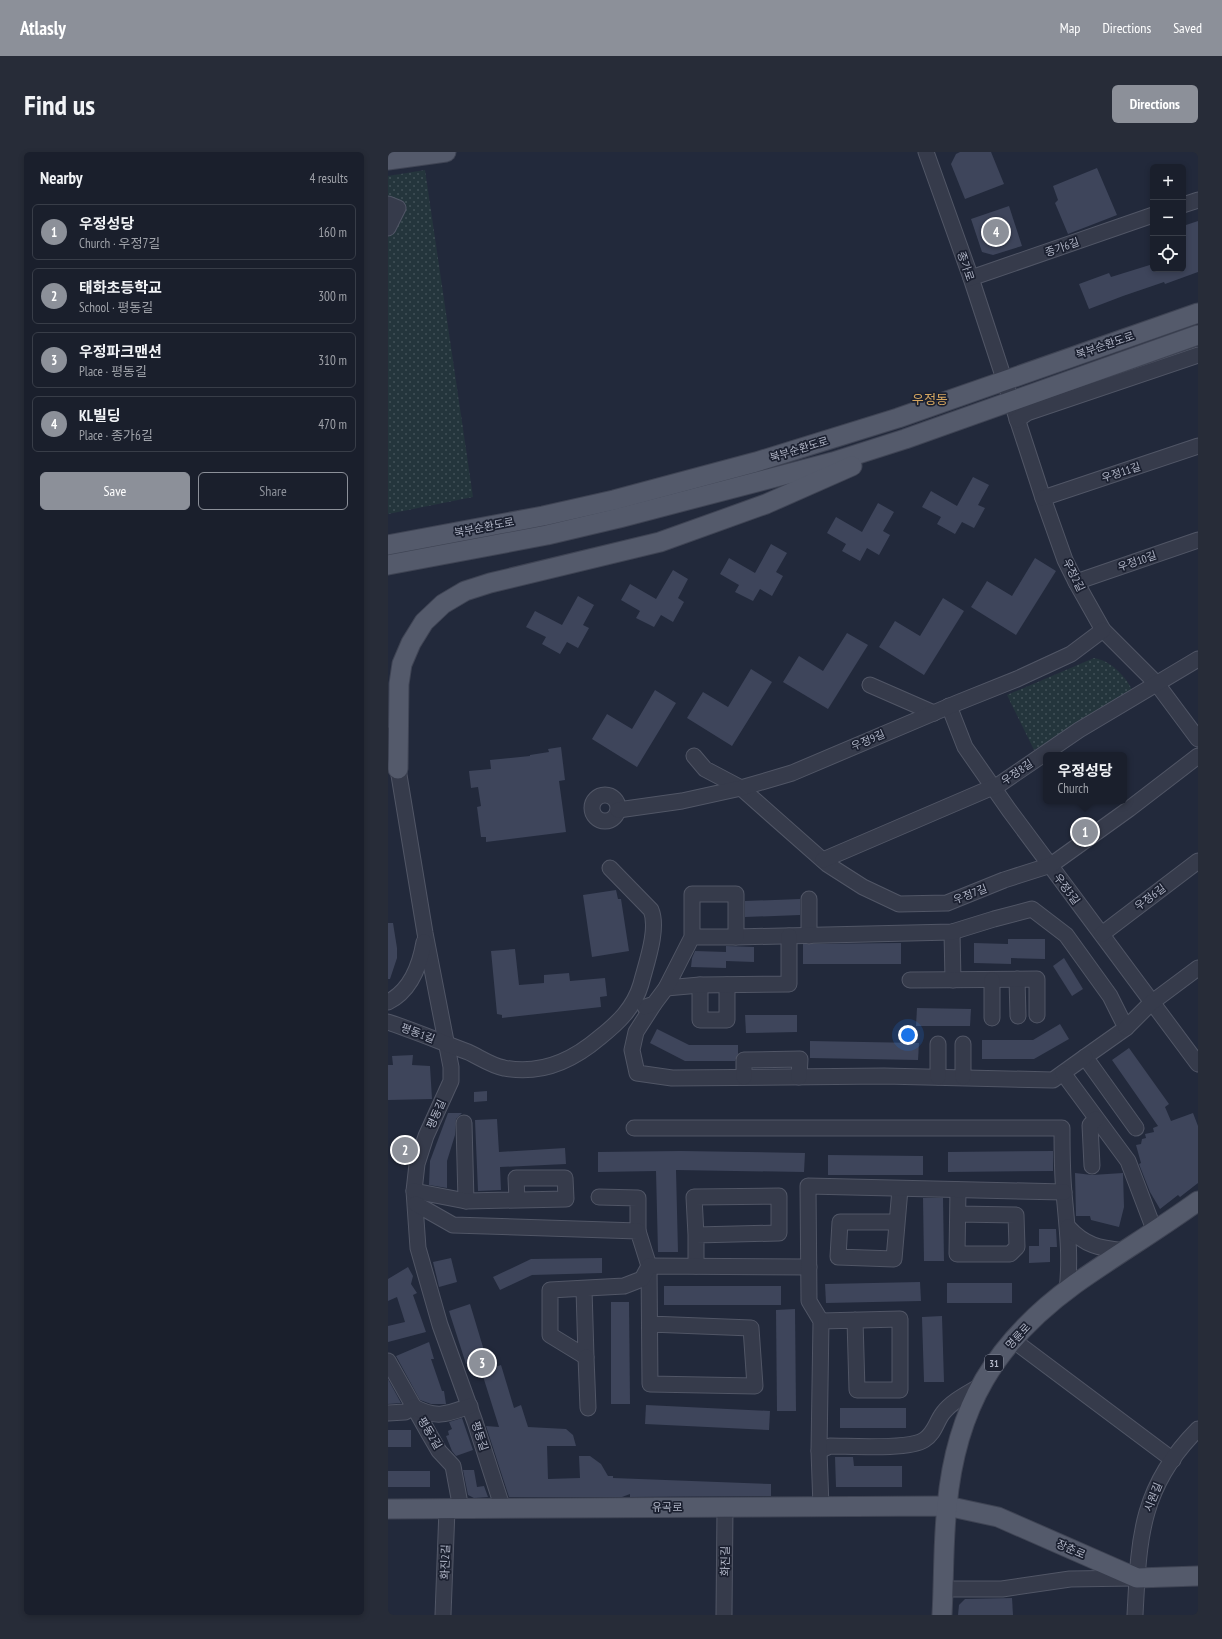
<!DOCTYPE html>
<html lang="en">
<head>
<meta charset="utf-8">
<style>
	:root { --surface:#1a1f2c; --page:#272c38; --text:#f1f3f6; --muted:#9fa2a9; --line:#383d48; --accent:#8c9099 }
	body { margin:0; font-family:"PT Sans Narrow","Noto Sans KR",sans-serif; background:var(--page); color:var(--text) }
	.controls { position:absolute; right:12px; top:12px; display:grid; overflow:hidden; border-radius:6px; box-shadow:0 2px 6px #0003 }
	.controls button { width:36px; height:36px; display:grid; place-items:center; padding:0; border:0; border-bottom:1px solid var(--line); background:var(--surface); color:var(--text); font:20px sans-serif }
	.you { position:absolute; left:520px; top:883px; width:14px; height:14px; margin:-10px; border:3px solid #fff; border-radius:50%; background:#1a73e8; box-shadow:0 0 0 6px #1a73e833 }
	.badge { display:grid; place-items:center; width:26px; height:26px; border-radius:50%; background:var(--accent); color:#fff; font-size:13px; font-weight:700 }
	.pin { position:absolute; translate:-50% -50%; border:2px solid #fff; box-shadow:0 1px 4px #0006 }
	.popup { position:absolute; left:655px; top:600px; width:84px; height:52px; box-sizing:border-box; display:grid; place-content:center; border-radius:6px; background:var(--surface); filter:drop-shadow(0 1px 3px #0005); font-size:13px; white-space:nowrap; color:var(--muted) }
	.popup b { font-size:15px; color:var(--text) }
	.popup::after { content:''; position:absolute; left:50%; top:100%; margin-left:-8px; border:8px solid transparent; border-top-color:var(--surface) }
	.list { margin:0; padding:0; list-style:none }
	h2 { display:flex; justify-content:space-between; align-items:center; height:52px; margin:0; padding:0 16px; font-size:17px }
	h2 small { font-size:13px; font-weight:400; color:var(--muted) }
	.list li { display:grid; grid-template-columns:26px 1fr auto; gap:12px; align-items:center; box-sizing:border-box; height:56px; margin:0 8px 8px; padding:0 8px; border:1px solid var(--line); border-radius:6px }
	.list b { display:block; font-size:15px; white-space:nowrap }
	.list p { margin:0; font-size:13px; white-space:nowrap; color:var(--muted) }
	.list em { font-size:13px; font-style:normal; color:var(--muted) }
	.actions { display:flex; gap:8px; padding:12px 16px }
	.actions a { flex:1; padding:9px 0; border:1px solid var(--accent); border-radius:6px; text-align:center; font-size:14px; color:var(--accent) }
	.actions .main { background:var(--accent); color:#fff }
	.icon { flex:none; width:22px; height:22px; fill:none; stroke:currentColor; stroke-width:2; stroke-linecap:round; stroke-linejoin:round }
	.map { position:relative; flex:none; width:810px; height:1463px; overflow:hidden; border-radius:6px }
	header { display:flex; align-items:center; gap:24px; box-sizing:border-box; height:56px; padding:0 20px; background:var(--accent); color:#fff }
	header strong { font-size:19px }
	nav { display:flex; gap:22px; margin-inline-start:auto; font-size:14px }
	.intro { display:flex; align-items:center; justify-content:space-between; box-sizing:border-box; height:96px; padding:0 24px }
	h1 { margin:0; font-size:28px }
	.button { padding:10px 18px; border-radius:6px; background:var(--accent); color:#fff; font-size:14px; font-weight:700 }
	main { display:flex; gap:24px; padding:0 24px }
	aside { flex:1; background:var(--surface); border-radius:6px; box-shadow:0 2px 6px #0003 }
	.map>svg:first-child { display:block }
	.park { fill:url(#park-dots) }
	.building { fill:#3e455b }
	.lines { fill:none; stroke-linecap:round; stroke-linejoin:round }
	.minor-casing { stroke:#515666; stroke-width:17 }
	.major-casing { stroke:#3f4454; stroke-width:21 }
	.minor { stroke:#363b4b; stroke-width:15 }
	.major { stroke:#545a6b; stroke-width:19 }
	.labels { text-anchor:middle; stroke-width:3.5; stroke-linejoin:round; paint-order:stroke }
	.shield { fill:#1b2030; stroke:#84899a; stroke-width:1 }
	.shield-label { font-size:10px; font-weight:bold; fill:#b1b6c7 }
	.street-label { font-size:11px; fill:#b1b6c7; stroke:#1b2030 }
	.quarter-label { font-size:13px; fill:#d3a560; stroke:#1b2030 }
</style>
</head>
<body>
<header>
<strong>Atlasly</strong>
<nav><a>Map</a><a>Directions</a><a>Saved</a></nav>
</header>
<div class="intro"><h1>Find us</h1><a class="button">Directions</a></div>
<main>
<aside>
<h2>Nearby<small>4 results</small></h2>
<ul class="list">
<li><span class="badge">1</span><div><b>우정성당</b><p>Church · 우정7길</p></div><em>160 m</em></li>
<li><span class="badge">2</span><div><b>태화초등학교</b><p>School · 평동길</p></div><em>300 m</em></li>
<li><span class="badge">3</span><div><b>우정파크맨션</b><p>Place · 평동길</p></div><em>310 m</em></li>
<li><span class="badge">4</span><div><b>KL빌딩</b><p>Place · 종가6길</p></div><em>470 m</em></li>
</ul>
<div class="actions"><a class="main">Save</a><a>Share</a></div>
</aside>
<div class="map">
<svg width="810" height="1463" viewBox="0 0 810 1463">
	<defs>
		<pattern id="park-dots" width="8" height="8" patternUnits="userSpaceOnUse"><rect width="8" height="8" fill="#24353c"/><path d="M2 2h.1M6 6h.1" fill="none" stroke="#415057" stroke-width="1.8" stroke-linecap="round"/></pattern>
	</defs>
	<rect width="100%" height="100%" fill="#22293b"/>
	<g class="park">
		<polygon points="37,18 85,345 0,362 0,24"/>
		<path d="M706,506C710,507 715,508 718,510C728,515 740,528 744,538L741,543L646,598L619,543Z"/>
	</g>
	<g class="building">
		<polygon points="572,0 603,0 616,32 577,47 563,12 568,2"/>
		<polygon points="709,16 729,63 680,82 667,51 670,48 665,34"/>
		<polygon points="621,54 634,94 605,103 594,100 583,67"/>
		<polygon points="810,69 810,120 777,132 776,130 735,144 701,157 691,132 721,121 723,125 765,112 765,117 795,117 795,74"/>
		<polygon points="585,325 601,333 590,353 597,356 586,376 574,370 567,382 549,372 553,365 534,355 543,339 569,354"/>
		<polygon points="490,351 506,360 495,379 502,383 491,403 479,396 472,409 454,399 458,392 439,381 448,365 474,380"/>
		<polygon points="383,392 399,401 388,420 395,424 384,444 372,437 365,449 347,440 351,433 332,422 341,406 367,421"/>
		<polygon points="647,406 668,419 628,483 583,455 599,429 624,444"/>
		<polygon points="285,418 300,427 290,446 296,450 285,470 273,463 266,475 248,466 252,459 233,448 242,432 268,447"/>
		<polygon points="190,444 206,453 195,473 201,476 190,496 179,490 172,502 154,492 158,485 138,475 147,459 174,473"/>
		<polygon points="555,446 576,459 536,523 491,495 507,469 532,484"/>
		<polygon points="459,481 480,493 440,557 395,530 411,504 435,519"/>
		<polygon points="363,517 384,530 344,594 299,566 315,540 340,555"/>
		<polygon points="267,538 288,551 249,615 204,587 219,562 244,577"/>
		<polygon points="173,595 177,628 171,629 178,680 98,690 98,685 93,685 89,655 93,654 90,635 83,636 81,619 103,617 102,608 142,604 142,603 161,600 160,597"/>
		<polygon points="228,738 230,747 233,747 241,799 204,805 195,743"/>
		<polygon points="412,747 412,763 357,765 357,749"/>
		<polygon points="0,771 5,771 9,796 9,806 2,827 0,827"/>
		<polygon points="620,787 657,787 657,807 623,806 623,812 586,811 586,791 620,792"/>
		<polygon points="513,791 513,812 415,812 415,792"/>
		<polygon points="338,794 366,795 366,810 338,809 338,816 303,815 304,806 307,799 338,800"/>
		<polygon points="127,797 131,833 156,831 156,823 181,821 182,829 217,826 219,844 212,845 213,855 114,866 114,863 109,862 103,799"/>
		<polygon points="676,806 695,837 684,844 665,814"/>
		<polygon points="529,856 583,857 582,874 528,874"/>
		<polygon points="357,863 409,863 409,880 358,881"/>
		<polygon points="672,872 681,887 646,907 594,907 594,888 645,888"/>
		<polygon points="269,877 301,893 350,893 350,902 347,909 297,909 262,891"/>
		<polygon points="422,889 531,891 530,908 422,906"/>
		<polygon points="741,896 781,952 777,955 783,969 805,961 810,974 810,1031 792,1045 790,1043 772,1057 762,1040 751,1012 753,1011 748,993 753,992 754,987 758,986 757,982 766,980 765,976 770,974 724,908"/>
		<polygon points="25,903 24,913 42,914 44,947 0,948 0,913 5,913 4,904"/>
		<polygon points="99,939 99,949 86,950 86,940"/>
		<polygon points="60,961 74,961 68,967 67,983 59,1009 59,1036 41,1033 42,1009"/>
		<polygon points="109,967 111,1000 177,996 178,1012 112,1015 113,1038 90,1039 87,968"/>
		<polygon points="293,999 417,1001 416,1020 288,1018 290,1100 270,1100 268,1019 210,1020 210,1000"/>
		<polygon points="665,999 665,1019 560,1020 560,1000"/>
		<polygon points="440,1003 535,1004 535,1023 440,1023"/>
		<polygon points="687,1021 704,1023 735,1021 736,1055 731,1075 703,1068 702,1064 688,1064"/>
		<polygon points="535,1046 555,1046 556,1109 536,1109"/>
		<polygon points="651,1077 668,1077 669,1095 662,1095 662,1110 641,1111 641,1094 651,1094"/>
		<polygon points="63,1106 69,1130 51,1135 45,1110"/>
		<polygon points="214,1106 214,1121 144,1123 112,1138 105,1125 143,1107"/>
		<polygon points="20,1115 25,1124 23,1132 29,1141 25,1143 38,1180 0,1190 0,1174 17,1170 9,1145 0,1149 0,1127"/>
		<polygon points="532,1130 533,1149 438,1151 437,1132"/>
		<rect x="559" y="1131" width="65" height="20"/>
		<rect x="276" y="1134" width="117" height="19"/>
		<polygon points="223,1150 241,1150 242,1252 223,1252"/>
		<polygon points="82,1152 98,1205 103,1203 107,1215 113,1213 126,1256 133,1253 140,1275 178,1277 185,1283 188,1294 159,1294 160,1327 192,1326 191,1304 202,1304 213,1312 220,1324 225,1324 225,1326 383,1332 383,1344 242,1345 242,1342 234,1345 121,1345 98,1274 111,1275 93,1218 86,1220 83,1210 78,1212 61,1159"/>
		<polygon points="407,1157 408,1259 389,1259 388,1158"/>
		<polygon points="554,1164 556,1230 536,1230 534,1165"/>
		<polygon points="41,1190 46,1207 43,1207 54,1239 56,1239 58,1252 43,1252 32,1248 8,1204"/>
		<polygon points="0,1227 13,1251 0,1252"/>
		<polygon points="258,1253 382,1259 381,1278 257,1272"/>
		<rect x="452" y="1256" width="66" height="20"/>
		<polygon points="74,1266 85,1298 68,1304 64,1299 58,1284 61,1283 60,1279 64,1277 61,1270"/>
		<rect x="0" y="1278" width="23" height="17"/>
		<polygon points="447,1305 465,1305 466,1314 514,1314 514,1335 448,1335"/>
		<polygon points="75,1318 86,1318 89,1335 96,1334 100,1345 86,1346 80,1343"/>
		<rect x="0" y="1319" width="42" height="16"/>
		<polygon points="624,1446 625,1463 570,1463 571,1453 577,1447"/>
	</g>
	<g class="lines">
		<defs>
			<g id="minor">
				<polyline points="538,0 583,126 655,346 677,408 688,430 715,478 769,532 810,587"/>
				<polyline points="0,52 10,56 0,76"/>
				<polyline points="795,53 810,48"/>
				<polyline points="583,126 765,63"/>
				<polyline points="629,268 639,261 810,203"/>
				<polyline points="655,346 810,294"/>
				<polyline points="688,430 810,388"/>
				<polyline points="482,533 546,561"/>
				<polyline points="561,554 577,595 621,658 810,912"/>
				<polyline points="0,583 4,591 10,617 37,781 63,915 63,929 38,984 29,1012 26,1039 30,1096 52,1173 87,1270 115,1357"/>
				<polyline points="306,604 317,617 353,636 439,712 475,735 511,752 559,751 616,728 663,713 741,657 810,604"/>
				<circle cx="217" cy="656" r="13"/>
				<polyline points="230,658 294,649 353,636 404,621 569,551 629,527 683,502 715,478"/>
				<polyline points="435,708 612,632 691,578 810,507"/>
				<polyline points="564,780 565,828"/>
				<polyline points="714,782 810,709"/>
				<polyline points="421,784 421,747"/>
				<polyline points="348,785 564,780 606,767 644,757 678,783 722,844 738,876 697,905 748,976"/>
				<polyline points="629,827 630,864"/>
				<polyline points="522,828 649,827 649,863"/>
				<polyline points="604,828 604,866"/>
				<polyline points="312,833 312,868 339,868 339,833"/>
				<polyline points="278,836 312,833 401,832 401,784"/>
				<path d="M0,850C22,839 32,813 36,790"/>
				<polyline points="266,852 248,880 244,898 249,921 284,926 496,924 665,928 697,905"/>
				<polyline points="257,855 266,852 278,836 304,785 304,742 348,742 348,785 304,785"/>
				<path d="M0,870C27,879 53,890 80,900C91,905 104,914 116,916C152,923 184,909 211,886C230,871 246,856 253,832C258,812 271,777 263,758L222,716"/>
				<polyline points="738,876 763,851 810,816"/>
				<polyline points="550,892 550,925"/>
				<polyline points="575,892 575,925"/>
				<polyline points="675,921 740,1009 767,1080"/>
				<polyline points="356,925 356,908 412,907 411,925"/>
				<polyline points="76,971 78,1049"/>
				<path d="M246,976H674C674,997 674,1019 676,1041C679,1075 683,1104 679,1139"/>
				<polyline points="704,1014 702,973 708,967"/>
				<polyline points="26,1039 78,1049 178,1047 177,1026 128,1026 129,1048"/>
				<polyline points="211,1045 250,1046 250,1079"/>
				<polyline points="28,1052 65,1073 250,1079 261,1114 262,1232 367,1234 363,1176 262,1172"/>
				<polyline points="570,1062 628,1063 629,1095 622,1102 569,1102 570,1038"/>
				<polyline points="508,1070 452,1070 450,1105 506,1107 512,1037"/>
				<path d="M680,1075C698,1095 713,1096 738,1099"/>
				<polyline points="308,1114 308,1083 391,1081 391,1044 306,1045 308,1083"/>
				<polyline points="196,1137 198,1205 162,1183 162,1138 236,1134 254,1127 261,1114 421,1115"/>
				<polyline points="433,1169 512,1167 512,1238 469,1238 467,1168"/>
				<polyline points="625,1188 785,1308"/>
				<polyline points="198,1205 200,1256"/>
				<polyline points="0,1209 40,1280 51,1299 65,1314 73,1357"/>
				<path d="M0,1261L17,1260L26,1255C49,1267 59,1262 82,1254"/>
				<path d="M431,1299L442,1294C463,1294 521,1298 536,1288C547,1281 548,1270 555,1261C564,1249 579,1242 592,1234"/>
				<polyline points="433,1355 431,1299 433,1169 421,1149 420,1034 676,1040"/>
				<polyline points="555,1437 614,1437 682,1427 746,1426"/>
				<polyline points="55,1463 59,1357"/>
				<polyline points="336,1463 337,1356"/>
				<path d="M747,1463C751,1386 752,1335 810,1277"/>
			</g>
			<g id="major">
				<polyline points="0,8 58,0"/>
				<polyline points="0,393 155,364 226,348 368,310 510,266 810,161"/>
				<polyline points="0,413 159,383 231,366 445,310 517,287 810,183"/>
				<polyline points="10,617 11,532 14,512 23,491 36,470 55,452 77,439 102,431 272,390 378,352 464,314"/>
				<polyline points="0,1357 559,1354 610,1365 749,1426 810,1424"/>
				<path d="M554,1463C556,1427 555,1390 559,1354C568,1255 607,1190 687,1132C728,1103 770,1078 810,1049"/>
			</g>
		</defs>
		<use href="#minor" class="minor-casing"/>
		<use href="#major" class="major-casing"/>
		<use href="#minor" class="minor"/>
		<use href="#major" class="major"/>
	</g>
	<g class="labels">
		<rect class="shield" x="597" y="1203" width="18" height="16" rx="3"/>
		<g class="shield-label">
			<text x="606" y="1215">31</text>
		</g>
		<g class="street-label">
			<text transform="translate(674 95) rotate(-19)" y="4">종가6길</text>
			<text transform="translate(578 114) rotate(71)" y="4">종가로</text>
			<text transform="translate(717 193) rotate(-19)" y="4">북부순환도로</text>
			<text transform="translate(411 297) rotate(-17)" y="4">북부순환도로</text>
			<text transform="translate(733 320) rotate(-18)" y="4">우정11길</text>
			<text transform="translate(96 375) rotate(-11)" y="4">북부순환도로</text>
			<text transform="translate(749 409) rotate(-19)" y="4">우정10길</text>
			<text transform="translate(686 423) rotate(64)" y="4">우정2길</text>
			<text transform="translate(480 588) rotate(-23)" y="4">우정9길</text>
			<text transform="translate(629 620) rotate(-34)" y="4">우정8길</text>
			<text transform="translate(679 737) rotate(53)" y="4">우정3길</text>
			<text transform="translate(582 742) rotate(-21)" y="4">우정7길</text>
			<text transform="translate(762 745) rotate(-37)" y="4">우정6길</text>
			<text transform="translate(30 881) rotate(21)" y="4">평동1길</text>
			<text transform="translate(48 962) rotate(-66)" y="4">평동길</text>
			<text transform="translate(630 1184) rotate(-47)" y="4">명륜로</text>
			<text transform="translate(42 1281) rotate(59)" y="4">평동2길</text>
			<text transform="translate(92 1284) rotate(72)" y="4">평동길</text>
			<text transform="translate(765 1345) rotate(-68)" y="4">시원길</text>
			<text x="279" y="1359">유곡로</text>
			<text transform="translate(683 1397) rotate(24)" y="4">장춘로</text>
			<text transform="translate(337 1409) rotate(-89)" y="4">화진길</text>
			<text transform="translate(57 1410) rotate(-88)" y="4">화진2길</text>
		</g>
		<g class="quarter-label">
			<text x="542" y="252">우정동</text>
		</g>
	</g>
</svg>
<div class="controls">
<button>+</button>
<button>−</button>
<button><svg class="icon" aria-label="locate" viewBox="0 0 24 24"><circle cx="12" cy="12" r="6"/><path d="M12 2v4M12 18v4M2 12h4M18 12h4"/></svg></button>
</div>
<div class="you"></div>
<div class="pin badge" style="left:697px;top:680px">1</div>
<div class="popup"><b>우정성당</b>Church</div>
<div class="pin badge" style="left:17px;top:998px">2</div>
<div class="pin badge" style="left:94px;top:1211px">3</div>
<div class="pin badge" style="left:608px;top:80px">4</div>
</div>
</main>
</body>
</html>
